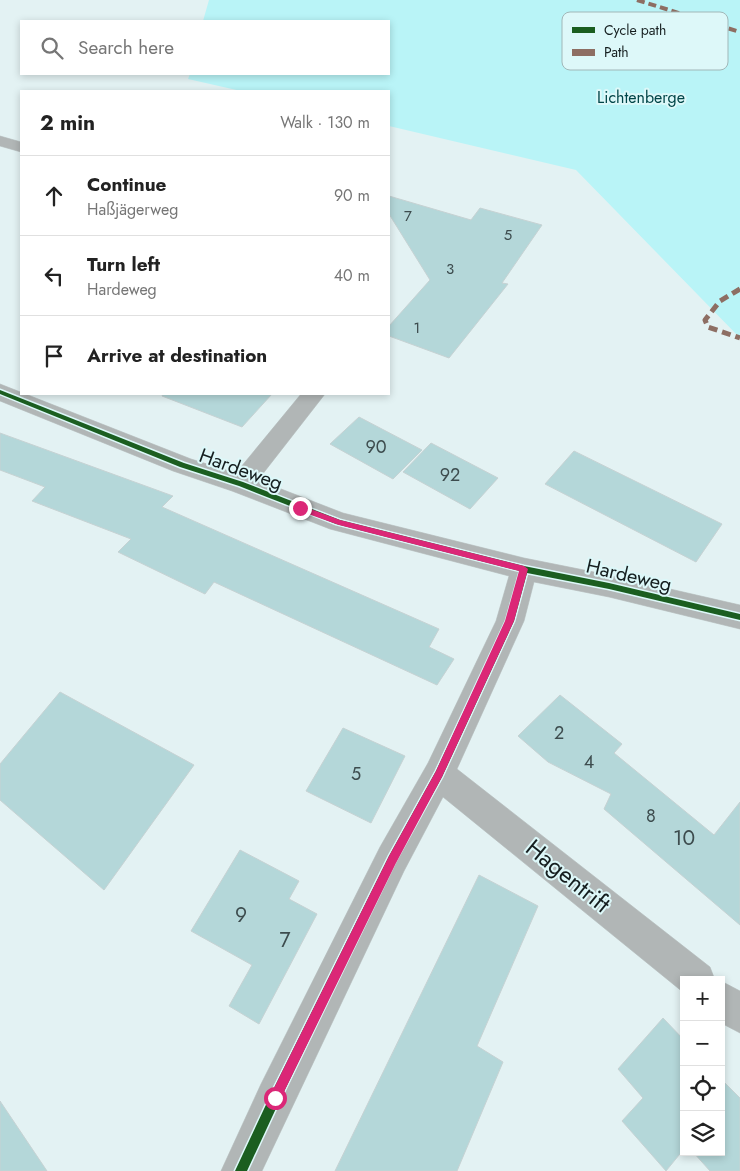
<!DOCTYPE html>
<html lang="en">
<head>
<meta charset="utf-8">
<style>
	:root { --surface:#fff; --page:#f6f6f6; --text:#222; --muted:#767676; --line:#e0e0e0 }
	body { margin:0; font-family:Jost,sans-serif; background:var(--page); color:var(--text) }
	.controls { position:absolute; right:15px; bottom:15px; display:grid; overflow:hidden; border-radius:0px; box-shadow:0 2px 8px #0003 }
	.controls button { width:45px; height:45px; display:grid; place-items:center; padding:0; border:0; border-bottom:1px solid var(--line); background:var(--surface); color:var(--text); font:25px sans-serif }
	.stop { position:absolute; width:15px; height:15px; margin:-11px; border:4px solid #db2777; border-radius:50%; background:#fff }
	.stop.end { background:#db2777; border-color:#fff; box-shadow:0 1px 5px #0008 }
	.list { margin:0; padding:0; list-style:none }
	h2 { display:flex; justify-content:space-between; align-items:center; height:65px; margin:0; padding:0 20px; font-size:21px }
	h2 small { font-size:16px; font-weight:400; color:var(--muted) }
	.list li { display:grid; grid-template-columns:32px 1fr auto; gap:15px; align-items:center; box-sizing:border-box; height:80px; padding:0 20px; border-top:1px solid var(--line) }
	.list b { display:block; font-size:19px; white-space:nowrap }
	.list p { margin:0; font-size:16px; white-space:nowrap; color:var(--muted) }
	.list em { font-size:16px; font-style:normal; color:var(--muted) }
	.icon { flex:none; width:28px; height:28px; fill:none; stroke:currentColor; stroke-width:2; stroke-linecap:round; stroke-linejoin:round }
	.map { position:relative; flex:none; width:740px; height:1171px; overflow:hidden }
	.search { position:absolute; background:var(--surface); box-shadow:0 2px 8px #0003; left:20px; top:20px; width:370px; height:55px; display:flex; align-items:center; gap:12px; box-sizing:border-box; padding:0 18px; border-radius:0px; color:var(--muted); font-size:19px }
	.panel { position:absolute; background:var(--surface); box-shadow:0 2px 8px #0003; left:20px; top:90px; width:370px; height:305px; border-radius:0px }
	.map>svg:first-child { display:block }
	.green { fill:#b9f4f7 }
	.building { fill:#b4d7d9; stroke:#c6d2d3 }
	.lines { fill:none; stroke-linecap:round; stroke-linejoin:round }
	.minor-casing { stroke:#c4cfcf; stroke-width:1 }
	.minor { fill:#b1b6b6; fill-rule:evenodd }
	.quiet-far1 { stroke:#8d6e63; stroke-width:4; stroke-dasharray:8 4; stroke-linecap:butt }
	.quiet { stroke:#8d6e63; stroke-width:5; stroke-dasharray:9 5; stroke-linecap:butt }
	.cycleway-casing { stroke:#ddf8f9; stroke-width:3 }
	.cycleway { fill:#1b5e20; fill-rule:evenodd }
	.route { fill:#db2777 }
	.labels { text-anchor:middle; stroke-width:4; stroke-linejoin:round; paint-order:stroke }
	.far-number-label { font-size:15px; fill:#3d4c4e }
	.far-park-label { font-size:16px; fill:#004548; stroke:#ddf8f9 }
	.number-label { font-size:18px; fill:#3d4c4e }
	.street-label { font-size:20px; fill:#151e1f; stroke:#ddf8f9 }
	.near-number-label { font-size:21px; fill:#3d4c4e }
	.near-street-label { font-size:24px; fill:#151e1f; stroke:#ddf8f9 }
	.key { fill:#ddf8f9; stroke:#a1b7b8; stroke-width:1 }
	.key-label { font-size:14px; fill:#151e1f }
</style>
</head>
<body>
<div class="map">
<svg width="740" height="1171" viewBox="0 0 740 1171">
	<rect width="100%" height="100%" fill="#e3f2f3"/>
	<polygon class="green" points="209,0 740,0 740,338 576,170 389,126 389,91 241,91 188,79 190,74 389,74 389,21 203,21"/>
	<g class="building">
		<polygon points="389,196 471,220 480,208 542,225 502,283 508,284 449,358 389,336 389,326 430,280 389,214"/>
		<polygon points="163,394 272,394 242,427 162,396"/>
		<polygon points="359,417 422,450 393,479 330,444"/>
		<polygon points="0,433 173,496 162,507 439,629 429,647 454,659 437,685 214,582 205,594 118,552 131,539 32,501 45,487 0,470"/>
		<polygon points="431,443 498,478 470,509 403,472"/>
		<polygon points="574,451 722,524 696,562 545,484"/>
		<polygon points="60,692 194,765 104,890 0,800 0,764"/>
		<polygon points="560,695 622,744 614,753 714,835 740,802 740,925 604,809 611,794 548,762 518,736"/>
		<polygon points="343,728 405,756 371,823 306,791"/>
		<polygon points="240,850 299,881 289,899 317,914 259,1024 229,1006 252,965 191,931"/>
		<polygon points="479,875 538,906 477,1046 503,1062 457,1171 335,1171"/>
		<polygon points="663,1018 684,1040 684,1149 666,1171 622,1121 643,1098 618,1069"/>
		<polygon points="721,1079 740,1098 740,1171 710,1171 693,1152 721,1152"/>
		<polygon points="0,1101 47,1171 0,1171"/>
	</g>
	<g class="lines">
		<defs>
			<g id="minor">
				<polygon points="0,136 21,142 21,152 0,146"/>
				<polygon points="0,384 191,459 236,473 301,394 325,394 258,480 343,513 524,558 609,575 740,605 740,629 609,597 534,582 524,621 457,769 710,967 715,980 684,980 684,993 443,797 404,871 262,1171 221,1171 261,1084 380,847 428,763 496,621 509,576 330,529 232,491 173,471 0,401"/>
				<polygon points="721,981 740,991 740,1033 721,1023"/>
			</g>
		</defs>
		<use href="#minor" class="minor-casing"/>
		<use href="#minor" class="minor"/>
		<polyline class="quiet-far1" points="637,0 740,32"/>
		<polyline class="quiet" points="740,289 720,301 705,320 708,327 740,338"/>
		<defs>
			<polygon id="cycleway" points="0,390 184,463 243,482 340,520 524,566 609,583 740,614 740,620 609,589 527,573 514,621 442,777 395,862 279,1102 247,1171 235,1171 271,1094 389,856 436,771 506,621 520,571 336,524 239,486 180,467 0,394"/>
		</defs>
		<use href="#cycleway" class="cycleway-casing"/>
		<use href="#cycleway" class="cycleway"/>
	</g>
	<polygon class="route" points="300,505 340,520 524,566 528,569 514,621 442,777 396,863 279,1102 275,1104 271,1102 269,1098 271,1094 389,856 436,771 505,621 519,571 339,525 297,510 296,508"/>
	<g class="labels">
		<g class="far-number-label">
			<text x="408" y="221">7</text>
			<text x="508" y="240">5</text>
			<text x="450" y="274">3</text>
			<text x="417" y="333">1</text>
		</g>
		<g class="far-park-label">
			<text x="641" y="103">Lichtenberge</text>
		</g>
		<g class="number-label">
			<text x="376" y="453">90</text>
			<text x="450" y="481">92</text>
			<text x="559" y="739">2</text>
			<text x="589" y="768">4</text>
			<text x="356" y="780">5</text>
			<text x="651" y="822">8</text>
		</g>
		<g class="street-label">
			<text transform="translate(241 469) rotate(20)" y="7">Hardeweg</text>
			<text transform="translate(629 575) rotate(13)" y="7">Hardeweg</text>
		</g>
		<g class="near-number-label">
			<text x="684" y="845">10</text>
			<text x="241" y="922">9</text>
			<text x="285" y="947">7</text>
		</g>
		<g class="near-street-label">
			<text transform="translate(568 876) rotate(39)" y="8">Hagentrift</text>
		</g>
	</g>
	<rect x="562" y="12" width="166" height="58" rx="8" class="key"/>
	<rect x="572" y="27" width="23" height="6" fill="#1b5e20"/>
	<rect x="572" y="49" width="23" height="7" fill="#8d6e63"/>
	<g class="key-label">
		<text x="604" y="35">Cycle path</text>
		<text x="604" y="57">Path</text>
	</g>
</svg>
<div class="controls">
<button>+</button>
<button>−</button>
<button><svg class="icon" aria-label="locate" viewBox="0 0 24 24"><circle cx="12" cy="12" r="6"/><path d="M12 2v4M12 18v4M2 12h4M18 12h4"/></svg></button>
<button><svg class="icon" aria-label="layers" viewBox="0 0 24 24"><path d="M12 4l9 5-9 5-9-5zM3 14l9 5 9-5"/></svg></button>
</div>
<div class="stop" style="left:275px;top:1098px"></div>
<div class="stop end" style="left:300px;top:508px"></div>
<div class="search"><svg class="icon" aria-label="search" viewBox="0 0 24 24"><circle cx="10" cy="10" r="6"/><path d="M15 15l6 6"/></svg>Search here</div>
<section class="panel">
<h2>2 min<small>Walk · 130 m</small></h2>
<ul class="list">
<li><svg class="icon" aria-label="ahead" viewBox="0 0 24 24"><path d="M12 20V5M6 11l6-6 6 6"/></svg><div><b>Continue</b><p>Haßjägerweg</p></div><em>90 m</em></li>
<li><svg class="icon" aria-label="left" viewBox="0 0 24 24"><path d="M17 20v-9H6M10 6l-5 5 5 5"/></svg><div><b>Turn left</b><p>Hardeweg</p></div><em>40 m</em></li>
<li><svg class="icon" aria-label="arrive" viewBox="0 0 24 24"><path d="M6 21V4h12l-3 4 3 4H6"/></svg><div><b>Arrive at destination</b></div></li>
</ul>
</section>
</div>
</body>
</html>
